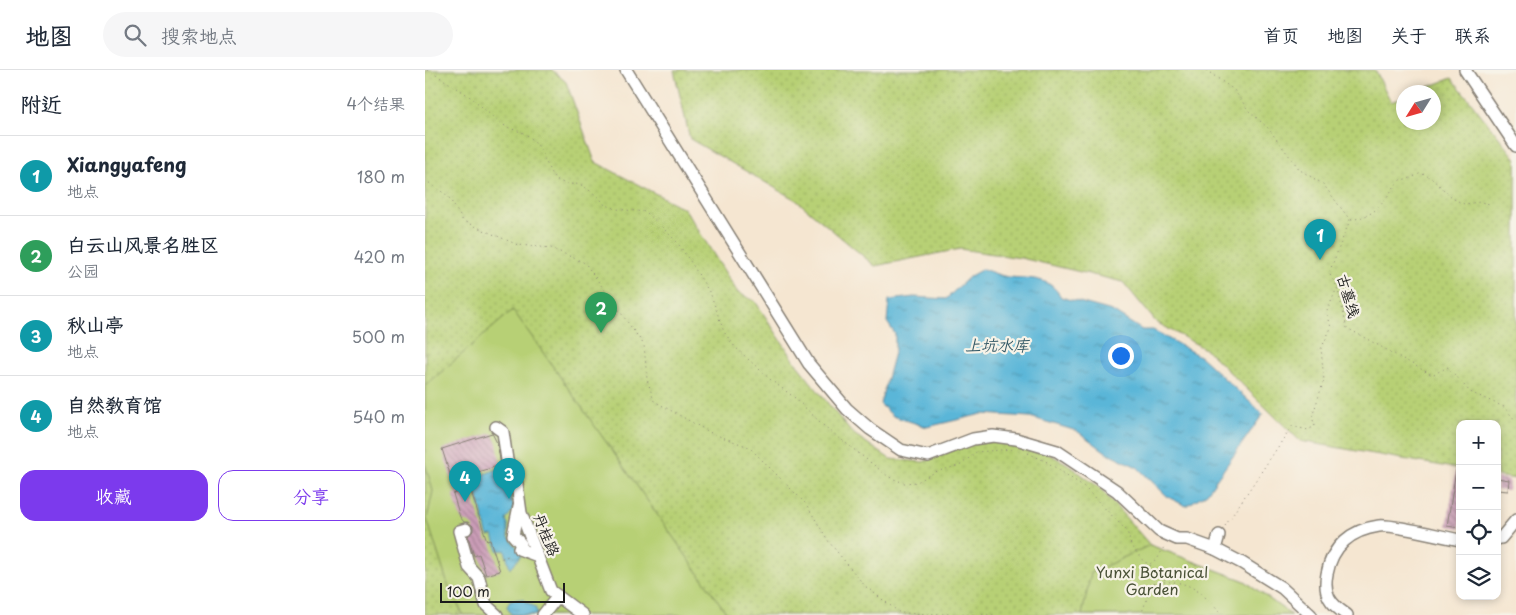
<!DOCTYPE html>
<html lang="zh">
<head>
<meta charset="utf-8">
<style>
	:root { --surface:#fff; --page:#f6f6f7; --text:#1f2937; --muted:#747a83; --line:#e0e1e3; --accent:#7c3aed }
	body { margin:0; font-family:"Playpen Sans","LXGW WenKai TC",sans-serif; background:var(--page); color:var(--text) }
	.controls { position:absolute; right:15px; bottom:15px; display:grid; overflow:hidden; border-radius:10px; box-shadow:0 2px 8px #0003 }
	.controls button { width:45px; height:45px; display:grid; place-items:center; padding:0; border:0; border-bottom:1px solid var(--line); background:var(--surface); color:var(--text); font:25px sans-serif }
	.compass { position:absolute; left:971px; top:15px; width:45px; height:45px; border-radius:50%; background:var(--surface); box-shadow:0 2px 8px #0003; rotate:233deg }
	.scale { position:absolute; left:15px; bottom:12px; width:125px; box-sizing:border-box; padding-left:5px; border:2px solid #1c1c1c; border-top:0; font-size:14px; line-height:18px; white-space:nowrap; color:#1c1c1c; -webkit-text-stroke:4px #f7f3e8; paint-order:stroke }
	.you { position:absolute; left:695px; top:285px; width:18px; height:18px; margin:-12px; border:4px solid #fff; border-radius:50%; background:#1a73e8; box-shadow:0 0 0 8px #1a73e833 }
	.badge { display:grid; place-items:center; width:32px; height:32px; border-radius:50%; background:var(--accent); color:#fff; font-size:16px; font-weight:700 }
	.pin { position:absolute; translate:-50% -41px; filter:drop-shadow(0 1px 2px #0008) }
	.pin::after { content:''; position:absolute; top:26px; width:18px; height:15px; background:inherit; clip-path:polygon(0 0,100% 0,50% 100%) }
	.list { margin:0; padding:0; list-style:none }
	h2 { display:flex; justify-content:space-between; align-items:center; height:65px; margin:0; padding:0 20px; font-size:21px }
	h2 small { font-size:16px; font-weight:400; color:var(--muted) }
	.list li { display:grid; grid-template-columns:32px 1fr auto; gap:15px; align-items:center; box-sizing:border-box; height:80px; padding:0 20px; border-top:1px solid var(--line) }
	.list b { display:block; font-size:19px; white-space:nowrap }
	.list p { margin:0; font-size:16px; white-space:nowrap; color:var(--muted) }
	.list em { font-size:16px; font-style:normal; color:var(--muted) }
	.actions { display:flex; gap:10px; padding:15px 20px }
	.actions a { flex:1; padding:11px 0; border:1px solid var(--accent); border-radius:15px; text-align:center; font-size:18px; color:var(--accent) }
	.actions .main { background:var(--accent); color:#fff }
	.icon { flex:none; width:28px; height:28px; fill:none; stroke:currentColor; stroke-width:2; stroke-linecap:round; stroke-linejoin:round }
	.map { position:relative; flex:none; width:1091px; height:545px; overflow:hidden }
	header { display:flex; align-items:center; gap:30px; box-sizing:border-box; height:70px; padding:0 25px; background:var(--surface); border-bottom:1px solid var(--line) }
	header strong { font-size:24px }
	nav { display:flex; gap:28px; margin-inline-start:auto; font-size:18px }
	.search { width:350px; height:45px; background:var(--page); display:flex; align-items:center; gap:12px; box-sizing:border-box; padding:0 18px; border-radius:28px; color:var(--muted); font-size:19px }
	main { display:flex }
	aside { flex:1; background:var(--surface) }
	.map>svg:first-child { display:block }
	.park { fill:url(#park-dots); stroke:#6a7648 }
	.garden { fill:#b7d075; stroke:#6a7648 }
	.water { fill:url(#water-ripples); stroke:#3b697a }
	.building { fill:url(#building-back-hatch) }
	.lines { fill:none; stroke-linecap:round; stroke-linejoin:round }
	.minor-casing { stroke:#888176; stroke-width:14 }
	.path { stroke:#888176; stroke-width:1; stroke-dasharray:1 4; stroke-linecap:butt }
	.minor { stroke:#fff; stroke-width:11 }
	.labels { text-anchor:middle; stroke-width:4.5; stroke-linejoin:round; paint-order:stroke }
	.street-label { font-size:15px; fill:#1c1c1c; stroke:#f7f3e8 }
	.park-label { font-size:15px; fill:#4a5237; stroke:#f7f3e8 }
	.water-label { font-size:16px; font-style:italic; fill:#355a67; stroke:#f7f3e8 }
</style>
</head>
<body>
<header>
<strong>地图</strong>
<div class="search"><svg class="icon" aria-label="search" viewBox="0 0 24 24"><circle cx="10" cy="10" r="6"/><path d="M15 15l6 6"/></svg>搜索地点</div>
<nav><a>首页</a><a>地图</a><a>关于</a><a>联系</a></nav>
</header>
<main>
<aside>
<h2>附近<small>4个结果</small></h2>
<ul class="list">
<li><span class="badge" style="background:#0f9aa8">1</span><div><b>Xiangyafeng</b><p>地点</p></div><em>180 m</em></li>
<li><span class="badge" style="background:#2e9e5b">2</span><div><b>白云山风景名胜区</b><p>公园</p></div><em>420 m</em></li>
<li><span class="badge" style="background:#0f9aa8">3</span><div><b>秋山亭</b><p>地点</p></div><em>500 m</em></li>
<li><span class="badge" style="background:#0f9aa8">4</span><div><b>自然教育馆</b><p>地点</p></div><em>540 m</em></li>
</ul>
<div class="actions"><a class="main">收藏</a><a>分享</a></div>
</aside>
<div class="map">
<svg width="1091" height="545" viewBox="0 0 1091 545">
	<defs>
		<pattern id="park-dots" width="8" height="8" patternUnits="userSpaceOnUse" patternTransform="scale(1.25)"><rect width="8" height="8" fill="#b7d075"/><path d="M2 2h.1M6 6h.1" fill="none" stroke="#9db265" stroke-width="1.8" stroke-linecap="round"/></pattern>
		<pattern id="water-ripples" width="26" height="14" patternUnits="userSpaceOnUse" patternTransform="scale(1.25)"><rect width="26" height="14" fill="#5ab6d8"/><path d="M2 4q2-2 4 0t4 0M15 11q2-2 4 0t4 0" fill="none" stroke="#4a93ae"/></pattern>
		<pattern id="building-back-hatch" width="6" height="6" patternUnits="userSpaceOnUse" patternTransform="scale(1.25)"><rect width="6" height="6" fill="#cb9db7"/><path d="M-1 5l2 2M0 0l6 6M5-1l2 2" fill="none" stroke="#a47f94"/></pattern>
	</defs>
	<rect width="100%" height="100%" fill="#f7f3e8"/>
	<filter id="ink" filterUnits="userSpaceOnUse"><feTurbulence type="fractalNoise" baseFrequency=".02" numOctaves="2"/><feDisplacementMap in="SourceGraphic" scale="10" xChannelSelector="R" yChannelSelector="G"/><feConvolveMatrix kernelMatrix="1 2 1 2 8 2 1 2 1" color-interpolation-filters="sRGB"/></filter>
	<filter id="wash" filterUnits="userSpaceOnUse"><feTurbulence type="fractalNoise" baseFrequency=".0096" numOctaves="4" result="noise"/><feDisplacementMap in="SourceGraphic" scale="20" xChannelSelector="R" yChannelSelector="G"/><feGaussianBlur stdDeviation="1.12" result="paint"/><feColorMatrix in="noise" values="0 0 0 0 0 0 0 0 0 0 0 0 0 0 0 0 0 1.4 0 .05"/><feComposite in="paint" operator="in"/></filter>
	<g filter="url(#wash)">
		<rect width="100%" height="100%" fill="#f5e6d1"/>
		<g class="park">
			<polygon points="0,0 127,0 141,12 170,92 260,139 313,223 330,231 373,296 426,362 465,389 498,392 549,372 581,371 612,378 641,393 675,418 725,475 820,511 866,545 0,545"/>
			<polygon points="249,0 950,0 966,32 978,27 978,52 1008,52 1008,22 990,22 1027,8 1091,89 1091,409 1072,406 1072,354 1035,354 1035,399 875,371 782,280 731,252 698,212 596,188 535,179 450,196 371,130 265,69"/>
		</g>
		<g class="garden">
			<polygon points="88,240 303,545 38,545 23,515 2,449 8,421 0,393 0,316"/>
			<polygon points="725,475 820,511 866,545 657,545 666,503"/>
		</g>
		<g class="water">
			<path d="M558,199C566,202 576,206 584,207C606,209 624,206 636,227L687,241L717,260H728L776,287L838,344L782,423L761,436L743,427L712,397L681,382L652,361L605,347L557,344L502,357L468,346L455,334L470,279V264L462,252L464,230L489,227L521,229L545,206Z"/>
			<polygon points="72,399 84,405 85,412 82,419 86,424 86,432 89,434 88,441 81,450 83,454 83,466 97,484 85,499 80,480 73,481 68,465 64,466 62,464 51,420 57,417 56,412 51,409 52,407"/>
			<polygon points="97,529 110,537 113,545 86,544 82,537 85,530"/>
		</g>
		<g id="blocks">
			<g class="building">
				<polygon points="67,363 72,373 76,395 44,405 48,418 45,418 62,471 65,470 75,501 61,505 54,484 49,486 43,466 48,461 48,456 43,452 39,452 35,447 28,424 31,423 17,379"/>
				<polygon points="1031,400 1035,400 1035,458 1022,456"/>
				<polygon points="1072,408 1084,410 1083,421 1072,420"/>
			</g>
		</g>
	</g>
	<g filter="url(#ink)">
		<use href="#blocks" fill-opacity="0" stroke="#888176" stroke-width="1"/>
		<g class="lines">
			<defs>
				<g id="minor">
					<polyline points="201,0 384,294 422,339 445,359 476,380 503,386 548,369 568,366 591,369 632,381 692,421 734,461 752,469 762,469 790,479 817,493 857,518 886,545"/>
					<polyline points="1040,0 1091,76"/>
					<polyline points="71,357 78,362 82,390 92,414 96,443 126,521 158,545"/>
					<polyline points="94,436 88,465 96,474 94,479 113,486"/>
					<polyline points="41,459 34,461 44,497 54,508 61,535 72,545"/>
					<polyline points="1072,469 1076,468 1091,450"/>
					<polyline points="790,479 794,465"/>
					<polyline points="118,545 133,526"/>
					<path d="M922,545C905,534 898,524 902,504C907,476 926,460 954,456C968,454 1018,467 1035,470"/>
				</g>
			</defs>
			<use href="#minor" class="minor-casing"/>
			<g class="path">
				<path d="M2,0C18,9 33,18 48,29C58,37 66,47 77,54C87,61 98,60 107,69C128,88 116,117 155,114L174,127L179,134L191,139L221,142L238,158L252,172L267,194L286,225L299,262L310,277L347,311L370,328L399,356L464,407L479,413L492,412L510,402L536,395L551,382L588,379"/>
				<polyline points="781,0 809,20 824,41 843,58 875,100 898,114 925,150 904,203 912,217 922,258 1007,305 1023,297 1045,322 1079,337 1091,351"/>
				<polyline points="0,110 23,126 38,151 93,175 126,178 160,193 219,275 222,309 229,331 286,363 324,377 381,434 404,472 440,516 475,543 569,545"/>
				<path d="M926,150C957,144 957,130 975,110L986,108L996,103L1006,108L1029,129L1039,134L1055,132L1065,134"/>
				<polyline points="603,383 622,392 658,416 702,461 706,475 719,492 725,494 733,488 740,475"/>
				<polyline points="800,456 867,356 883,360 890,356 887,347 899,310 896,279 906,258 902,241 912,218"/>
				<polyline points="72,490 86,485"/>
				<polyline points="725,495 740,510"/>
				<path d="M716,545L727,514C761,506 776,521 797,545"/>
			</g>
			<use href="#minor" class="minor"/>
		</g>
	</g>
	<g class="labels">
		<g class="street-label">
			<text transform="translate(923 226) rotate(74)" y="5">古墓线</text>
			<text transform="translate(121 465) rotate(68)" y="5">丹桂路</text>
		</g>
		<g class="park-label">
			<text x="727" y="508">Yunxi Botanical<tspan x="727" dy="17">Garden</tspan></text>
		</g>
		<g class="water-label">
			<text x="572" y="281">上坑水库</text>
		</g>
	</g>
</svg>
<div class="controls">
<button>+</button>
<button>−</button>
<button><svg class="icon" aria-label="locate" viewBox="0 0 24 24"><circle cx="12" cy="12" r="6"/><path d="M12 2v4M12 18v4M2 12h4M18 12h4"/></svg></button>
<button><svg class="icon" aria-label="layers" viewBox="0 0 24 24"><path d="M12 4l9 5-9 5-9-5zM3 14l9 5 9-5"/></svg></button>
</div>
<svg class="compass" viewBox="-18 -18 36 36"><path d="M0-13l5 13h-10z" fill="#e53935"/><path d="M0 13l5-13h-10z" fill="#747a83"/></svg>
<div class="scale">100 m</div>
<div class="you"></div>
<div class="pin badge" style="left:895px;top:190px;background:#0f9aa8">1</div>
<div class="pin badge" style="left:176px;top:263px;background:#2e9e5b">2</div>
<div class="pin badge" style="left:84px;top:429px;background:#0f9aa8">3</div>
<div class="pin badge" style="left:40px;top:432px;background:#0f9aa8">4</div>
</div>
</main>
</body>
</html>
